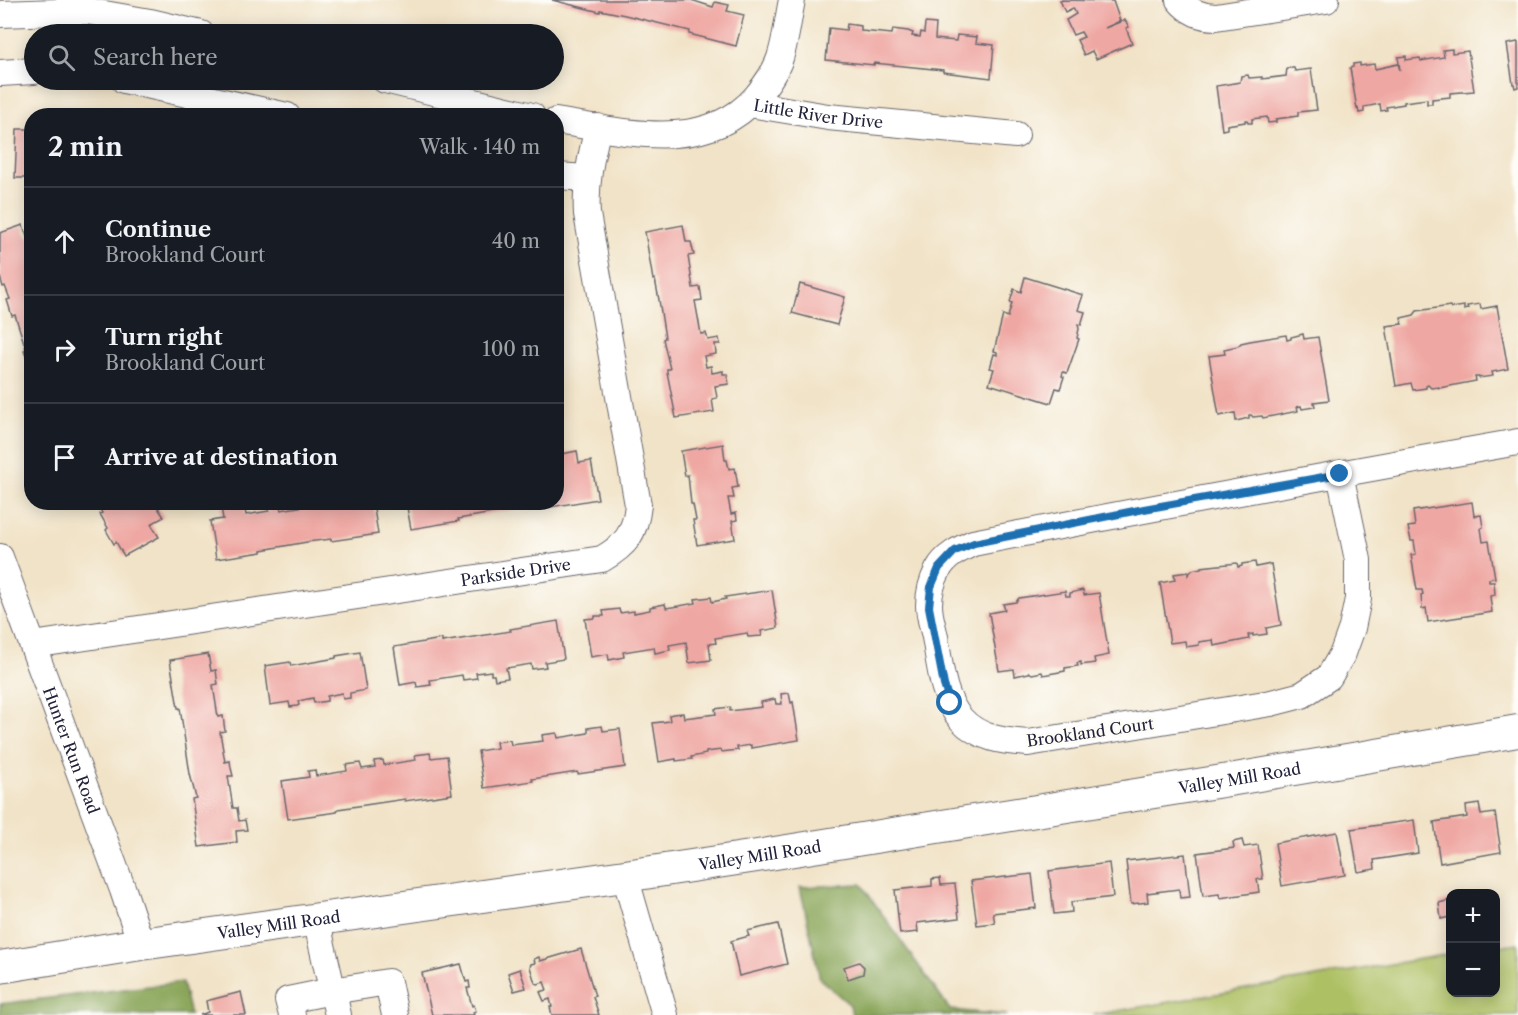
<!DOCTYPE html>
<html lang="en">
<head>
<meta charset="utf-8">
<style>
	:root { --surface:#171b24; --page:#242831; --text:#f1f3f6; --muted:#9ea1a6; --line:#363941 }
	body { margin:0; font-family:"Libre Caslon Text",serif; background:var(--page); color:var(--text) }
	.controls { position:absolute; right:18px; bottom:18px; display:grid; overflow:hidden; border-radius:12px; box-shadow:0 3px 15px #0003 }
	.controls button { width:54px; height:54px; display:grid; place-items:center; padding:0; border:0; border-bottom:2px solid var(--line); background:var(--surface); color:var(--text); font:30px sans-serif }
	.stop { position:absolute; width:18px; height:18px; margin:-14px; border:4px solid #1f6fb2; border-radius:50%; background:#fff }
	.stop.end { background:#1f6fb2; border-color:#fff; box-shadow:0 2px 6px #0008 }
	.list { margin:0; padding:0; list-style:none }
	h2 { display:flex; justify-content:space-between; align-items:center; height:78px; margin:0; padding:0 24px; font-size:26px }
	h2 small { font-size:20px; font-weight:400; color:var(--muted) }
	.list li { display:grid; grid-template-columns:39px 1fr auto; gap:18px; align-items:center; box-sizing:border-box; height:108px; padding:0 24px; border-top:2px solid var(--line) }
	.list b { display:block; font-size:22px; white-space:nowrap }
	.list p { margin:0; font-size:20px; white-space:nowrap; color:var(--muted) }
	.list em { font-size:20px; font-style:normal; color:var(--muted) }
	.icon { flex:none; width:33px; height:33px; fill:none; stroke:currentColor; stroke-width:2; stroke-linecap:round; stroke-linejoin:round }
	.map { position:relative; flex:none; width:1518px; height:1015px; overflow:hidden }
	.search { position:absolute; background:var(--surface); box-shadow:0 3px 15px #0003; left:24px; top:24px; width:540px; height:66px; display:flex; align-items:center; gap:15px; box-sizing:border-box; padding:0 21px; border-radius:33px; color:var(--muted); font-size:22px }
	.panel { position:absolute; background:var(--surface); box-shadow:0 3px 15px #0003; left:24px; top:108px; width:540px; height:402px; border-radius:24px }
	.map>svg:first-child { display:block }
	.green { fill:#adc064; stroke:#687150; stroke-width:1.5 }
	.forest { fill:#8aa65a; stroke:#56644a; stroke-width:1.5 }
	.building { fill:#efa7a3 }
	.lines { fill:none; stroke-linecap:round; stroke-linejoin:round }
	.minor-casing { stroke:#6a666c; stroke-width:28 }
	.tertiary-casing { stroke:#6a666c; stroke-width:34 }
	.minor { stroke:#fff; stroke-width:26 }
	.tertiary { stroke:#fff; stroke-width:32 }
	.route { stroke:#1f6fb2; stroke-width:8 }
	.labels { text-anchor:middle; stroke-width:6; stroke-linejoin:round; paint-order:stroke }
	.street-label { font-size:16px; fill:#22223b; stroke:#fdfcf7 }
</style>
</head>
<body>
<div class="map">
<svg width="1518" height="1015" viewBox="0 0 1518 1015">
	<rect width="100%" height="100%" fill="#fdfcf7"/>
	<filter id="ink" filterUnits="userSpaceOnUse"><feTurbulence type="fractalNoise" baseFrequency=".0167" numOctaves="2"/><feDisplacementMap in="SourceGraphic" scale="12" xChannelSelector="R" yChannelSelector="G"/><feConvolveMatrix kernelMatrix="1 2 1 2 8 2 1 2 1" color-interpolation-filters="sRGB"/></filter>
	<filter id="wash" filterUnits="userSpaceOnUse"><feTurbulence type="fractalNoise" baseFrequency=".008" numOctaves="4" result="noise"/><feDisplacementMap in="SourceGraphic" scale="24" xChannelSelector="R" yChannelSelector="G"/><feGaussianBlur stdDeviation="1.35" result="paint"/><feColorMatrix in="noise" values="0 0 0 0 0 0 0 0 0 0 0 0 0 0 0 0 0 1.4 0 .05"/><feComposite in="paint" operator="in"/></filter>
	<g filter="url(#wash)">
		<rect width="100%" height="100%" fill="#f1e3c7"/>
		<polygon class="green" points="1518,943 1518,1015 1093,1015 1450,954 1450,992 1496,992 1496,947"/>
		<g class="forest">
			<polygon points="861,884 950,1010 1007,1015 852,1015 850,1005 820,979 800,887"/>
			<polygon points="182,982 190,1015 0,1015 0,1004"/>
		</g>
		<g id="blocks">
			<g class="building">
				<polygon points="552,0 691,0 713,7 715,2 729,5 727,11 744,15 736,46 689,34 690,31 625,15 600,10 600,12"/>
				<polygon points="1060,0 1113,1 1120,21 1105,28 1125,20 1129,27 1126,28 1132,43 1096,59 1092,51 1084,55 1077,40 1084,37 1081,32 1073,35 1066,20 1076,14 1073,8 1065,12"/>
				<polygon points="925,23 936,24 935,39 956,41 957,35 977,37 976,43 994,45 991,78 943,72 943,70 874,63 874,65 826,60 829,28 846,30 847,24 861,26 861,31 892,34 893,29 908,31 913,33 912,36 920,37 921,32 924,33"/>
				<polygon points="1518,42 1518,87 1515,88 1514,84 1513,84 1507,44"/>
				<polygon points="1452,49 1452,53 1468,51 1474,91 1450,93 1450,97 1432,99 1432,104 1427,104 1427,99 1404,102 1404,104 1386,107 1387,110 1381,111 1380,104 1364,107 1364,112 1359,113 1358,108 1357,109 1350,68 1353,67 1353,64 1360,63 1360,66 1374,64 1375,69 1398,64 1400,70 1398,57 1406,56 1406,60 1420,58 1421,61 1444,57 1443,50"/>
				<polygon points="1287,68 1294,68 1295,71 1311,69 1317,110 1298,112 1298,116 1276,119 1276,122 1268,123 1267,117 1252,119 1252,123 1248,123 1247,120 1245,120 1245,122 1227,125 1227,129 1222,130 1216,86 1240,82 1241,76 1248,75 1249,78 1262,77 1262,79 1286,76"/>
				<polygon points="17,129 32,129 32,178 15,178"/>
				<polygon points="23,225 27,237 32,236 31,380 27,367 30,366 24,350 26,349 15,315 12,316 7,300 10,299 5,286 3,287 0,277 0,233"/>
				<polygon points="683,225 686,242 691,242 694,255 688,256 693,288 700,287 701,293 702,300 695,301 701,334 706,333 708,340 719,338 720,344 715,344 716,354 704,356 706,367 711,366 712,373 723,371 723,374 727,374 729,384 715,386 717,398 712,399 714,412 676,418 667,372 667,369 670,369 663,339 665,338 659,300 655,279 653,280 645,232"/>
				<polygon points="1025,277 1083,295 1078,310 1085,312 1081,325 1078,324 1079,329 1077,338 1079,339 1067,373 1063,372 1062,376 1064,377 1060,389 1056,388 1051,403 989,384 994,369 990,368 994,354 997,355 997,352 994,351 1003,315 1008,317 1012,303 1010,302 1014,289 1021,292"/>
				<polygon points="800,284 845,297 837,325 792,313"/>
				<polygon points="1480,304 1481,309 1497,306 1508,369 1492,372 1493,376 1479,378 1479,377 1475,377 1476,381 1439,388 1439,387 1431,388 1428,385 1426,386 1426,388 1413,390 1411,383 1396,386 1386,326 1402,324 1401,318 1414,315 1417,311 1450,306 1451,308 1464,306 1464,310 1468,309 1467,306"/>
				<polygon points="1303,334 1304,339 1318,337 1329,400 1314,402 1315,407 1302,409 1301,406 1297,407 1298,411 1263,418 1262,416 1253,417 1251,415 1249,415 1249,418 1236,421 1235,413 1219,416 1209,356 1225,354 1224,349 1238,346 1241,343 1250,341 1286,335 1287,340 1291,339 1291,337"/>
				<polygon points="723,444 725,460 727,460 729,469 735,468 738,487 732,488 734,498 728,498 731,514 736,513 737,520 732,521 735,539 697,545 693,520 696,520 693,504 691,504 688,475 685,476 681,451"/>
				<polygon points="577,451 579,463 591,461 598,499 551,507 550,504 527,507 458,519 459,521 411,529 406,502 556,502 556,466 558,465 556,455"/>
				<polygon points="96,502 139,502 140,505 144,502 168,502 158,508 164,517 151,524 159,537 124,556 116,542 114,544 106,530 108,528 100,514 102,513"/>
				<polygon points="267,502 279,502 281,510 304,506 304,502 315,502 316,505 328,502 373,502 378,534 331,541 331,539 307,542 262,550 262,552 216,559 210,521 223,519 221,507 244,503 246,515 269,511"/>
				<polygon points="1472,502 1474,516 1481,515 1483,527 1481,528 1483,542 1489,541 1495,578 1489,579 1489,582 1494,582 1495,595 1490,596 1492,612 1428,622 1426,608 1422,609 1421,595 1423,594 1422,590 1417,590 1411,555 1416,554 1414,541 1411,541 1408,527 1415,526 1413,511"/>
				<polygon points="1255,562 1256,567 1271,564 1281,625 1266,628 1267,634 1253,636 1253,634 1248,635 1249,639 1214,646 1213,640 1199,642 1199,645 1186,647 1185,641 1170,643 1160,583 1175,580 1174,574 1188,572 1188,575 1189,574 1192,570 1201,568 1201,567 1237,563 1238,567 1242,566 1242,564"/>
				<polygon points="772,590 778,628 761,631 762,636 748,637 747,633 715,638 716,643 709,644 711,660 689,663 686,642 669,645 670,650 655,653 654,647 623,652 624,657 609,660 608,654 591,657 585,619 595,618 595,616 604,616 603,611 619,609 620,613 634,611 634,613 650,610 650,607 665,604 666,608 679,606 696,603 695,599 711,597 712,602 726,599 725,597"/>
				<polygon points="1083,590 1084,595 1099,593 1109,655 1094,658 1095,663 1081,665 1081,662 1077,663 1078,666 1065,668 1065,671 1043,675 1042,672 1032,674 1029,672 1029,673 1015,676 1014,669 999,671 989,613 1005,610 1003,604 1016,602 1019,598 1065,591 1066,596 1070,596 1070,593"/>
				<polygon points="558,621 564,659 545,662 546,667 532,669 531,664 506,668 508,678 495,680 494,675 491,675 491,671 476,673 477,678 463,680 462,675 430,680 431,685 417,687 416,682 400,685 394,647 442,639 442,642 511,631 510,629"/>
				<polygon points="360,652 366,690 350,693 350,698 343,699 342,693 327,696 327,701 314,703 313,698 298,701 299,705 297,706 290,707 289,702 270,705 265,666 290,662 291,666 336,658 336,656"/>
				<polygon points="208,654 211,671 216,670 217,678 218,684 213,685 218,717 223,716 224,724 225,731 220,732 225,762 230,761 231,768 233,776 228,776 233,808 237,808 239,821 245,820 247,830 236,831 237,842 199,847 192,799 196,798 190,774 180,708 178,708 170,660"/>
				<polygon points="789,693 791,703 793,702 799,740 751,748 751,745 737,747 738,750 721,752 721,750 706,752 706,754 691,757 692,759 676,761 676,759 659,762 653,723 670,721 669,715 673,714 683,713 684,718 716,714 715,709 722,708 730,707 730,711 762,707 761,702 775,699 776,704 782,704 781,694"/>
				<polygon points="602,726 603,731 620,729 625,767 578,774 577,772 532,779 533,781 484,788 478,751 497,748 496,742 510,740 511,745 543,741 542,735 557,733 558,738 588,733 588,728"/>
				<polygon points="430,753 431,758 447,756 452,794 405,801 405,799 338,809 337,812 288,819 282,781 309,777 308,771 315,770 316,776 347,771 346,765 360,763 362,769 375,767 374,761 383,760 384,765 416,760 415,755"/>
				<polygon points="1479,804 1481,815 1495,813 1501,852 1440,863 1434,822 1467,817 1466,806"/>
				<polygon points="1414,820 1418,853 1374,860 1375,869 1358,872 1351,829"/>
				<polygon points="1337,832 1345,875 1282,886 1275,843"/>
				<polygon points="1242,840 1244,847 1258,845 1263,879 1257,879 1259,892 1220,898 1219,894 1203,896 1197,853 1234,848 1233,842"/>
				<polygon points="1185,854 1190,897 1180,898 1179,889 1147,893 1148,902 1131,904 1126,861"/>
				<polygon points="1109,863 1113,897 1071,902 1072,912 1054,914 1049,871"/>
				<polygon points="1032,874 1036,908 993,913 995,923 977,925 971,881"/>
				<polygon points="940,878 941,885 955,884 959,918 917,923 918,932 900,934 895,890 932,886 932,879"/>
				<polygon points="1450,900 1450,917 1441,919 1439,903"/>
				<polygon points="778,924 787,964 739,976 731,941 749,936 747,931"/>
				<polygon points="581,949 595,996 593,997 599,1015 552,1015 550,1007 552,1007 550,999 544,1001 540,992 547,990 544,982 538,984 535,983 530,967 531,964 535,963 534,959 539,957 540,961"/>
				<polygon points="859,962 864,967 863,974 848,979 844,967"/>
				<polygon points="461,964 466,982 469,981 470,988 467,988 472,1006 474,1005 476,1011 473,1012 474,1015 432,1015 422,973"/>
				<polygon points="520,969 526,988 514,991 508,973"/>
				<polygon points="241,992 246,1015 200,1015 208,1012 206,1001"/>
			</g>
		</g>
	</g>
	<g filter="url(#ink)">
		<use href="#blocks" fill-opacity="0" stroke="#6a666c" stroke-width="1.5"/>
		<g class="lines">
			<defs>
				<g id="minor">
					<path d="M1179,0C1189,12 1201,17 1216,17L1326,0"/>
					<polyline points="0,14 87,11 150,22 201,34"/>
					<polyline points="0,73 34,71"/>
					<polyline points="124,80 287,116"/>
					<polyline points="385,80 532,116"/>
					<path id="s1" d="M750,104L828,117L1016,135"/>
					<path d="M556,121C622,131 705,155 756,97C765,86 775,73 780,58C786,40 788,19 792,0"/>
					<polyline points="556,176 588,178"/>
					<path d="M1340,474L1358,560V599L1352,628L1343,653L1329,677L1302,695L1271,703L1028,743C1004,741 979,739 961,719C942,698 940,664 935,637C933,627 929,616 929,605C929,594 932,581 938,570C945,556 960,549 973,543C1155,507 1336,474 1518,442"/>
					<path id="s2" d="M0,557L123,890L141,944"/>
					<path id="s3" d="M33,645L602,559C626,545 635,534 638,505L587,214C585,184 591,156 598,127"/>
					<polyline points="625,876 665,1015"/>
					<polyline points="316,919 338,1015"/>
					<polyline points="292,1015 288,1000 332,991 388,982 395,1015"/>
				</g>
				<g id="tertiary">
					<path id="s4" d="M0,967L141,944L625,876L757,856L1235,779L1518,731"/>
				</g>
			</defs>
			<use href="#minor" class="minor-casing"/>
			<use href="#tertiary" class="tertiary-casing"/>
			<use href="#minor" class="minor"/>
			<use href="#tertiary" class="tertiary"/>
		</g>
	</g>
	<g class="lines" filter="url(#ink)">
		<polyline class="route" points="950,703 944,685 929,607 931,587 939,568 955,551 974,543 1144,509 1340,474"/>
	</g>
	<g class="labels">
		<g class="street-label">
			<text dy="6" stroke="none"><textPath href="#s1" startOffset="69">Little River Drive</textPath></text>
			<text dy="6" stroke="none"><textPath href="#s3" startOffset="488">Parkside Drive</textPath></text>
			<text transform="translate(1090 732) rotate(-8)" y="6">Brookland Court</text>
			<text dy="6" stroke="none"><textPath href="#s2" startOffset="206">Hunter Run Road</textPath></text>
			<text dy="6" stroke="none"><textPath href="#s4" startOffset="1254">Valley Mill Road</textPath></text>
			<text dy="6" stroke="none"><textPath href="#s4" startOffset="768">Valley Mill Road</textPath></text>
			<text dy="6" stroke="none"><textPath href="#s4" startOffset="282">Valley Mill Road</textPath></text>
		</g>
	</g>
</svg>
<div class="controls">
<button>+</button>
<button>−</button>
</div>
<div class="stop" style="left:950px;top:703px"></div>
<div class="stop end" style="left:1340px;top:474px"></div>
<div class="search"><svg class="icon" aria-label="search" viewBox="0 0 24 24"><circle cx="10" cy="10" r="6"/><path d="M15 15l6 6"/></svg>Search here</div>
<section class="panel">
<h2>2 min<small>Walk · 140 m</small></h2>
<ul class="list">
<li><svg class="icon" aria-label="ahead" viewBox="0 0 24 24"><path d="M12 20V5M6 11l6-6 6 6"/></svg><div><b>Continue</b><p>Brookland Court</p></div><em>40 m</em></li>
<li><svg class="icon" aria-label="right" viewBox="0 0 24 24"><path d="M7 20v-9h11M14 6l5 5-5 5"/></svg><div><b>Turn right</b><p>Brookland Court</p></div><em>100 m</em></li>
<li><svg class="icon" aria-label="arrive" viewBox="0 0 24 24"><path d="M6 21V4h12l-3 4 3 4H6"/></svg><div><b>Arrive at destination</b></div></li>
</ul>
</section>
</div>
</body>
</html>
